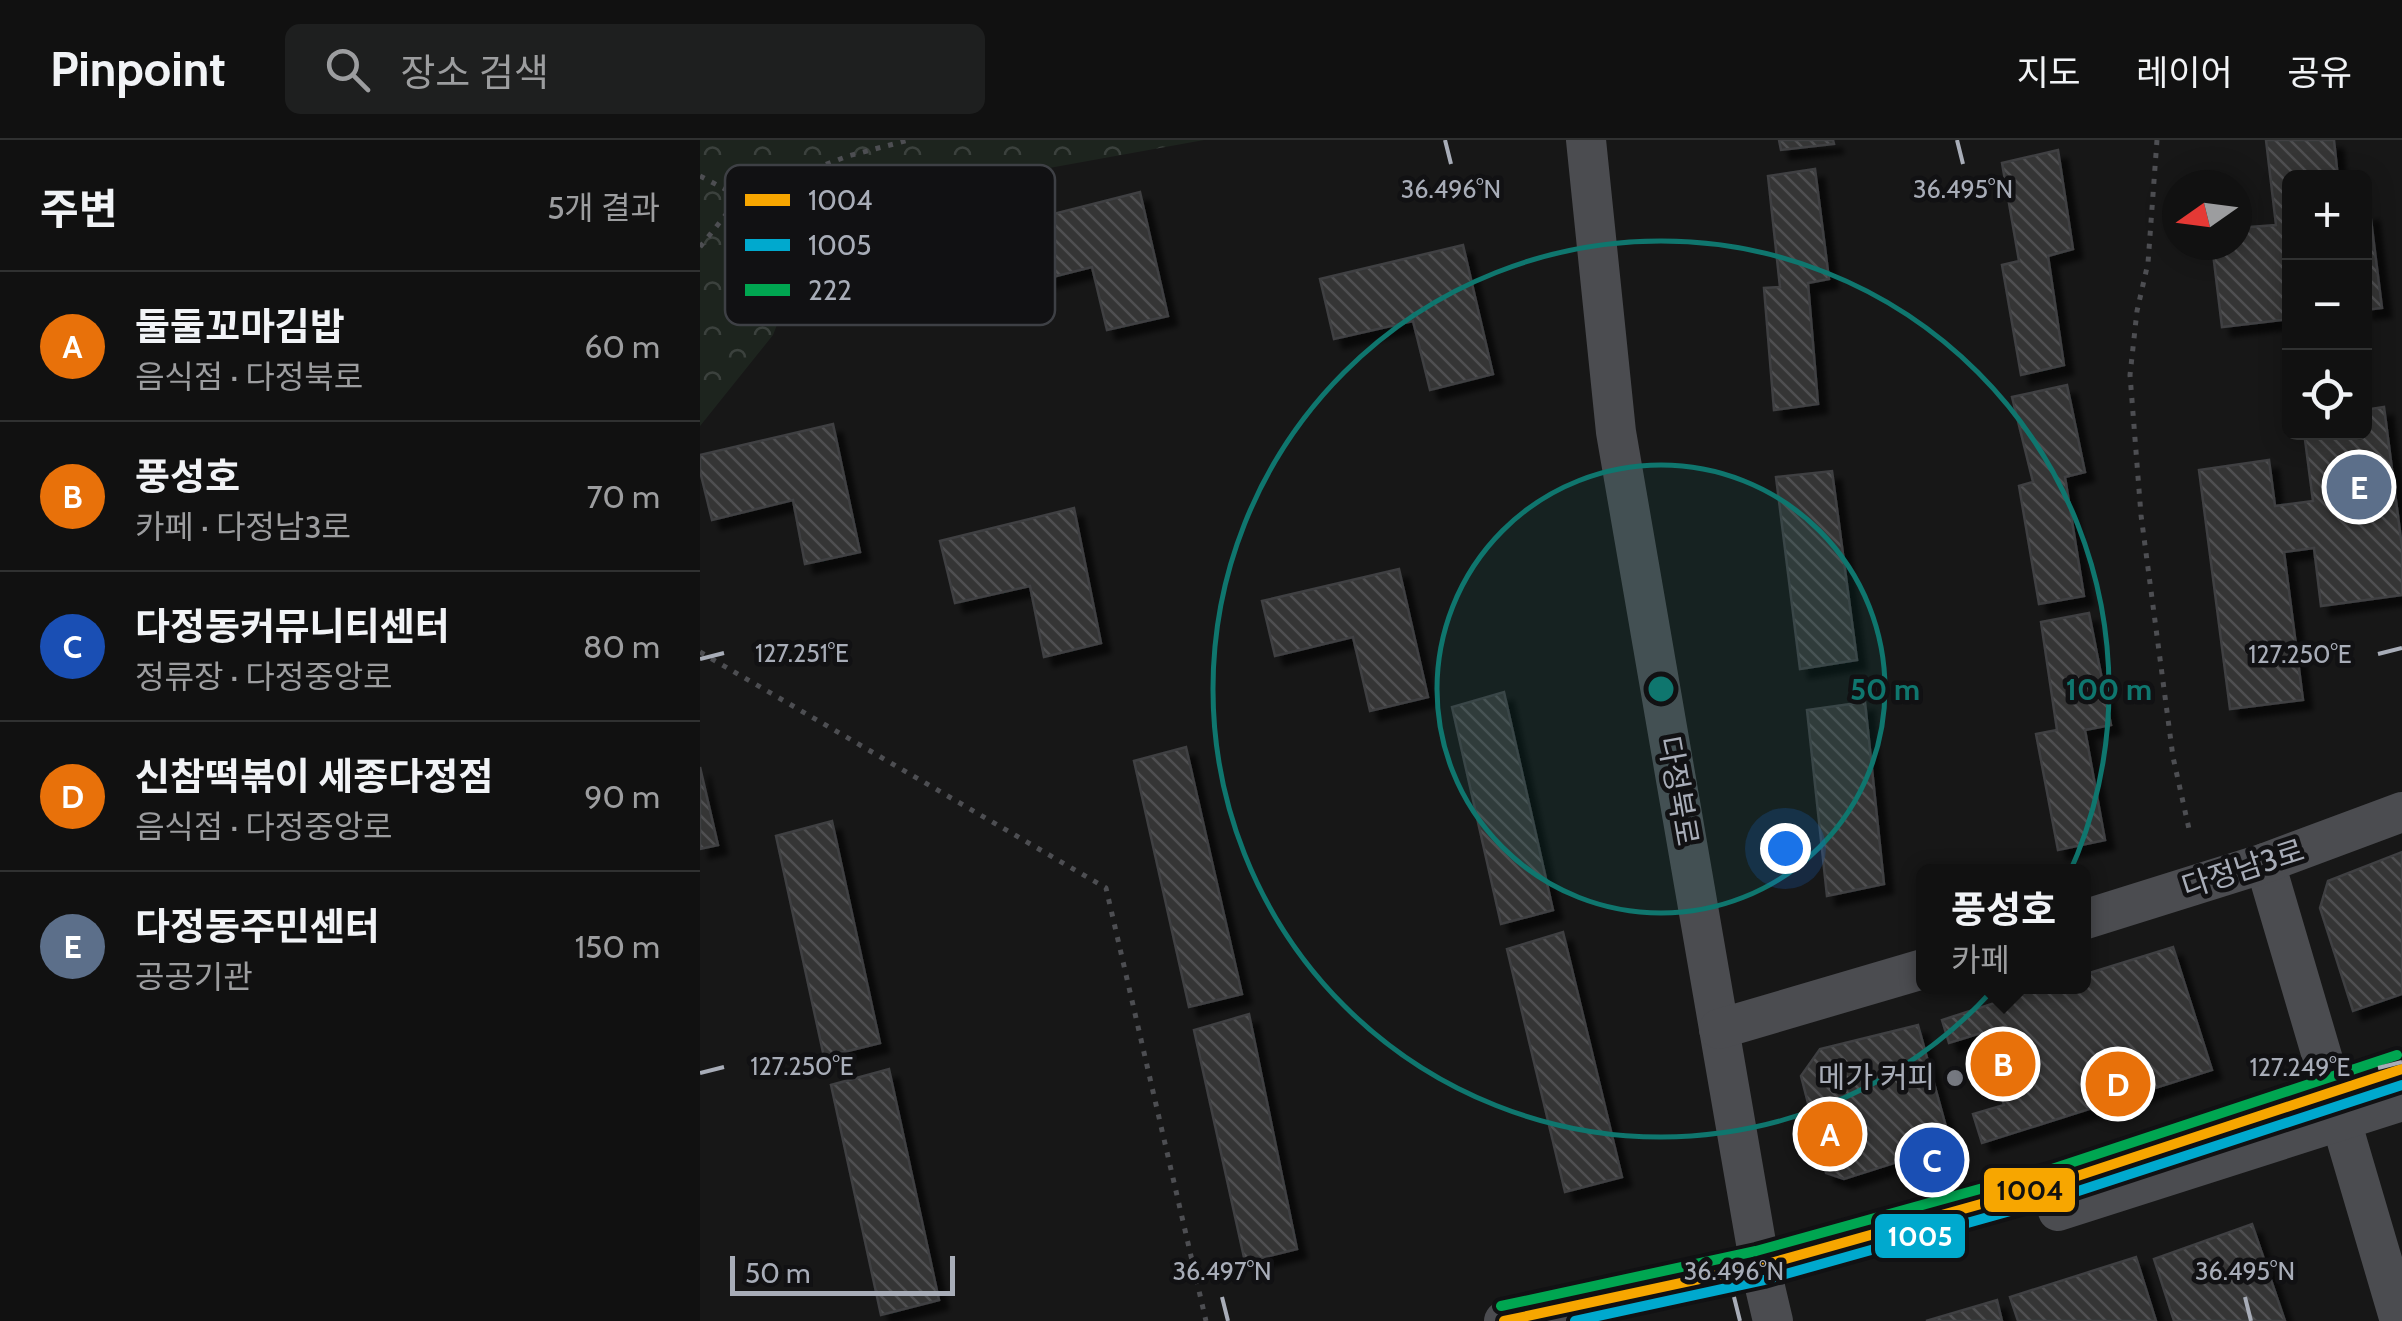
<!DOCTYPE html>
<html lang="ko">
<head>
<meta charset="utf-8">
<style>
	:root { --surface:#111; --page:#1e1f1f; --text:#f1f3f6; --muted:#9c9d9f; --line:#303131; --accent:#0f766e }
	body { margin:0; font-family:Cabin,"Noto Sans KR",sans-serif; background:var(--page); color:var(--text) }
	.controls { position:absolute; right:30px; top:30px; display:grid; overflow:hidden; border-radius:15px; box-shadow:0 5px 25px #0003 }
	.controls button { width:90px; height:90px; display:grid; place-items:center; padding:0; border:0; border-bottom:2px solid var(--line); background:var(--surface); color:var(--text); font:50px sans-serif }
	.compass { position:absolute; left:1462px; top:30px; width:90px; height:90px; border-radius:50%; background:var(--surface); box-shadow:0 5px 25px #0003; rotate:256deg }
	.scale { position:absolute; left:30px; bottom:25px; width:225px; box-sizing:border-box; padding-left:10px; border:5px solid #a8adb8; border-top:0; font-size:28px; line-height:35px; white-space:nowrap; color:#a8adb8; -webkit-text-stroke:8px #111113; paint-order:stroke }
	.you { position:absolute; left:1085px; top:708px; width:35px; height:35px; margin:-25px; border:8px solid #fff; border-radius:50%; background:#1a73e8; box-shadow:0 0 0 15px #1a73e833 }
	.badge { display:grid; place-items:center; width:65px; height:65px; border-radius:50%; background:var(--accent); color:#fff; font-size:32px; font-weight:700 }
	.pin { position:absolute; translate:-50% -50%; border:5px solid #fff; box-shadow:0 2px 10px #0006 }
	.popup { position:absolute; left:1216px; top:724px; width:175px; height:130px; box-sizing:border-box; display:grid; place-content:center; border-radius:15px; background:var(--surface); filter:drop-shadow(0 2px 8px #0005); font-size:32px; white-space:nowrap; color:var(--muted) }
	.popup b { font-size:38px; color:var(--text) }
	.popup::after { content:''; position:absolute; left:50%; top:100%; margin-left:-20px; border:20px solid transparent; border-top-color:var(--surface) }
	.list { margin:0; padding:0; list-style:none }
	h2 { display:flex; justify-content:space-between; align-items:center; height:130px; margin:0; padding:0 40px; font-size:42px }
	h2 small { font-size:32px; font-weight:400; color:var(--muted) }
	.list li { display:grid; grid-template-columns:65px 1fr auto; gap:30px; align-items:center; box-sizing:border-box; height:150px; padding:0 40px; border-top:2px solid var(--line) }
	.list b { display:block; font-size:38px; white-space:nowrap }
	.list p { margin:0; font-size:32px; white-space:nowrap; color:var(--muted) }
	.list em { font-size:32px; font-style:normal; color:var(--muted) }
	.icon { flex:none; width:55px; height:55px; fill:none; stroke:currentColor; stroke-width:2; stroke-linecap:round; stroke-linejoin:round }
	.map { position:relative; flex:none; width:1702px; height:1181px; overflow:hidden }
	header { display:flex; align-items:center; gap:60px; box-sizing:border-box; height:140px; padding:0 50px; background:var(--surface); border-bottom:2px solid var(--line) }
	header strong { font-size:48px }
	nav { display:flex; gap:55px; margin-inline-start:auto; font-size:35px }
	.search { width:700px; height:90px; background:var(--page); display:flex; align-items:center; gap:25px; box-sizing:border-box; padding:0 35px; border-radius:15px; color:var(--muted); font-size:38px }
	main { display:flex }
	aside { flex:1; background:var(--surface) }
	.map>svg:first-child { display:block }
	.forest { fill:url(#forest-crowns) }
	.building { fill:url(#building-back-hatch); stroke:#3f4043; stroke-width:2.5; filter:url(#shadow) }
	.lines { fill:none; stroke-linecap:round; stroke-linejoin:round }
	.path { stroke:#4d4e52; stroke-width:5; stroke-dasharray:5 8; stroke-linecap:butt }
	.minor { stroke:#4b4c50; stroke-width:40 }
	.bus-1-casing { stroke:#111113; stroke-width:18 }
	.bus-2-casing { stroke:#111113; stroke-width:18 }
	.bus-3-casing { stroke:#111113; stroke-width:18 }
	.bus-1 { stroke:#f7a600; stroke-width:10 }
	.bus-2 { stroke:#00a9ce; stroke-width:10 }
	.bus-3 { stroke:#00a651; stroke-width:10 }
	.ticks { fill:none; stroke:#a8adb8; stroke-width:4 }
	.ring { fill:none; stroke:#0f766e; stroke-width:5 }
	.poi-dot { fill:#757880; stroke:#111113; stroke-width:4 }
	.labels { text-anchor:middle; stroke-width:9; stroke-linejoin:round; paint-order:stroke }
	.street-label { font-size:30px; fill:#a8adb8; stroke:#111113 }
	.poi-label { font-size:30px; fill:#a8adb8; stroke:#111113; text-anchor:end }
	.key { fill:#111113; stroke:#3e4045; stroke-width:2.5 }
	.key-label { font-size:28px; fill:#a8adb8 }
	.ticks-label { font-size:25px; text-anchor:middle; fill:#a8adb8; stroke:#111113; stroke-width:9; stroke-linejoin:round; paint-order:stroke }
	.centre { fill:#0f766e; stroke:#111113; stroke-width:5 }
	.ring-label { font-size:30px; text-anchor:middle; font-weight:bold; fill:#0f766e; stroke:#111113; stroke-width:9; stroke-linejoin:round; paint-order:stroke }
	.line-badge { stroke:#111113; stroke-width:4 }
	.badge-label { font-size:28px; text-anchor:middle; font-weight:bold; fill:#fff }
	.pale-badge-label { font-size:28px; text-anchor:middle; font-weight:bold; fill:#111 }
</style>
</head>
<body>
<header>
<strong>Pinpoint</strong>
<div class="search"><svg class="icon" aria-label="search" viewBox="0 0 24 24"><circle cx="10" cy="10" r="6"/><path d="M15 15l6 6"/></svg>장소 검색</div>
<nav><a>지도</a><a>레이어</a><a>공유</a></nav>
</header>
<main>
<aside>
<h2>주변<small>5개 결과</small></h2>
<ul class="list">
<li><span class="badge" style="background:#e8710a">A</span><div><b>둘둘꼬마김밥</b><p>음식점 · 다정북로</p></div><em>60 m</em></li>
<li><span class="badge" style="background:#e8710a">B</span><div><b>풍성호</b><p>카페 · 다정남3로</p></div><em>70 m</em></li>
<li><span class="badge" style="background:#1a4fb4">C</span><div><b>다정동커뮤니티센터</b><p>정류장 · 다정중앙로</p></div><em>80 m</em></li>
<li><span class="badge" style="background:#e8710a">D</span><div><b>신참떡볶이 세종다정점</b><p>음식점 · 다정중앙로</p></div><em>90 m</em></li>
<li><span class="badge" style="background:#5c6f8a">E</span><div><b>다정동주민센터</b><p>공공기관</p></div><em>150 m</em></li>
</ul>
</aside>
<div class="map">
<svg width="1702" height="1181" viewBox="0 0 1702 1181">
	<defs>
		<pattern id="forest-crowns" width="20" height="18" patternUnits="userSpaceOnUse" patternTransform="scale(2.5)"><rect width="20" height="18" fill="#1d241e"/><path d="M2 6a3 3 0 1 1 6 0M12 15a3 3 0 1 1 6 0" fill="none" stroke="#3b413d"/></pattern>
		<pattern id="building-back-hatch" width="6" height="6" patternUnits="userSpaceOnUse" patternTransform="scale(2.5)"><rect width="6" height="6" fill="#353536"/><path d="M-1 5l2 2M0 0l6 6M5-1l2 2" fill="none" stroke="#4f5051"/></pattern>
		<filter id="shadow"><feDropShadow dx="9" dy="9" stdDeviation="2.5" flood-color="#0009"/></filter>
	</defs>
	<rect width="100%" height="100%" fill="#171717"/>
	<polygon class="forest" points="0,0 504,0 122,69 73,195 0,286"/>
	<g class="building">
		<polygon points="1079,0 1133,0 1134,4 1081,10"/>
		<polygon points="1566,0 1634,0 1638,38 1590,38 1590,179 1522,187 1512,105 1537,105 1537,88 1576,85"/>
		<polygon points="1358,10 1373,109 1348,116 1364,225 1321,235 1302,125 1319,121 1302,23"/>
		<polygon points="1115,29 1129,139 1108,143 1118,264 1074,270 1064,148 1080,147 1068,36"/>
		<polygon points="440,52 468,176 407,190 392,127 313,147 298,88"/>
		<polygon points="1670,72 1682,168 1664,170 1664,73"/>
		<polygon points="763,105 793,234 730,250 713,181 634,199 620,139"/>
		<polygon points="1367,245 1385,332 1365,337 1384,456 1339,464 1319,346 1333,342 1312,257"/>
		<polygon points="1684,267 1702,407 1702,455 1621,466 1614,408 1584,412 1603,560 1530,569 1499,330 1569,320 1575,366 1613,361 1604,292 1664,292 1664,270"/>
		<polygon points="133,284 160,412 105,424 93,360 12,380 0,331 0,315"/>
		<polygon points="1132,331 1157,520 1100,529 1076,337"/>
		<polygon points="374,368 401,503 344,517 330,446 255,463 240,401"/>
		<polygon points="699,429 728,557 670,571 653,497 575,516 562,461"/>
		<polygon points="1389,473 1411,585 1385,590 1405,700 1358,710 1336,594 1357,590 1341,482"/>
		<polygon points="804,552 853,770 801,784 752,567"/>
		<polygon points="1165,562 1184,744 1127,756 1107,570"/>
		<polygon points="486,607 542,854 489,867 434,621"/>
		<polygon points="0,627 18,705 0,709"/>
		<polygon points="132,681 180,903 124,917 76,696"/>
		<polygon points="1702,712 1702,854 1653,871 1620,768 1628,741"/>
		<polygon points="863,792 922,1037 865,1052 807,809"/>
		<polygon points="1473,807 1512,930 1282,1003 1273,974 1304,965 1281,893 1249,903 1242,880 1347,846 1383,846 1383,835"/>
		<polygon points="549,874 597,1109 545,1122 494,890"/>
		<polygon points="1218,885 1251,1005 1144,1039 1126,1033 1101,936 1120,909"/>
		<polygon points="189,929 239,1160 181,1175 131,945"/>
		<polygon points="1552,1084 1585,1181 1474,1181 1454,1119"/>
		<polygon points="1436,1117 1456,1181 1318,1181 1310,1157"/>
		<polygon points="1297,1160 1302,1181 1226,1181"/>
	</g>
	<g class="lines">
		<g class="path">
			<polyline points="1457,0 1448,123 1437,171 1430,235 1441,375 1473,617 1489,689"/>
			<polyline points="0,36 40,57"/>
			<polyline points="0,107 40,57 148,16 209,0"/>
			<polyline points="0,512 406,748 506,1181"/>
		</g>
		<g class="minor">
			<polyline points="886,0 916,292 1060,1126 1073,1181"/>
			<polyline points="1565,723 1700,1181"/>
			<polyline points="1383,780 1565,723 1702,672"/>
			<polyline points="1019,889 1223,829"/>
			<polyline points="1358,1071 1702,961"/>
			<polyline points="804,1181 1060,1126 1356,1043 1702,929"/>
		</g>
		<defs>
			<polyline id="bus-1" points="804,1181 1060,1126 1356,1043 1702,929"/>
			<polyline id="bus-2" points="875,1181 1064,1140 1360,1057 1702,945"/>
			<polyline id="bus-3" points="801,1166 1056,1111 1352,1029 1697,915"/>
		</defs>
		<use href="#bus-1" class="bus-1-casing"/>
		<use href="#bus-2" class="bus-2-casing"/>
		<use href="#bus-3" class="bus-3-casing"/>
		<use href="#bus-1" class="bus-1"/>
		<use href="#bus-2" class="bus-2"/>
		<use href="#bus-3" class="bus-3"/>
	</g>
	<path class="ticks" d="M745,0L751,24M1257,0L1263,24M1678,514L1702,508M0,519L24,513M1678,928L1702,922M0,933L24,927M522,1157L528,1181M1034,1157L1040,1181M1545,1157L1551,1181"/>
	<circle cx="961" cy="549" r="224" fill="#0f766e" fill-opacity=".12"/>
	<g class="ring">
		<circle cx="961" cy="549" r="224"/>
		<circle cx="961" cy="549" r="448"/>
	</g>
	<circle class="poi-dot" cx="1255" cy="938" r="10"/>
	<g class="labels">
		<g class="street-label">
			<text transform="translate(978 651) rotate(80)" y="10">다정북로</text>
			<text transform="translate(1543 729) rotate(-18)" y="10">다정남3로</text>
		</g>
		<g class="poi-label">
			<text x="1235" y="948">메가 커피</text>
		</g>
	</g>
	<rect x="25" y="25" width="330" height="160" rx="15" class="key"/>
	<rect x="45" y="54" width="45" height="12" fill="#f7a600"/>
	<rect x="45" y="99" width="45" height="12" fill="#00a9ce"/>
	<rect x="45" y="144" width="45" height="12" fill="#00a651"/>
	<g class="key-label">
		<text x="108" y="70">1004</text>
		<text x="108" y="115">1005</text>
		<text x="108" y="160">222</text>
	</g>
	<g class="ticks-label">
		<text x="751" y="58">36.496°N</text>
		<text x="1263" y="58">36.495°N</text>
		<text x="102" y="522">127.251°E</text>
		<text x="1600" y="523">127.250°E</text>
		<text x="102" y="935">127.250°E</text>
		<text x="1600" y="936">127.249°E</text>
		<text x="522" y="1140">36.497°N</text>
		<text x="1034" y="1140">36.496°N</text>
		<text x="1545" y="1140">36.495°N</text>
	</g>
	<circle cx="961" cy="549" r="15" class="centre"/>
	<g class="ring-label">
		<text x="1185" y="560">50 m</text>
		<text x="1409" y="560">100 m</text>
	</g>
	<g class="line-badge">
		<rect x="1282" y="1026" width="95" height="48" rx="10" fill="#f7a600"/>
		<rect x="1173" y="1072" width="94" height="48" rx="10" fill="#00a9ce"/>
	</g>
	<g class="badge-label">
		<text x="1220" y="1106">1005</text>
	</g>
	<g class="pale-badge-label">
		<text x="1330" y="1060">1004</text>
	</g>
</svg>
<div class="controls">
<button>+</button>
<button>−</button>
<button><svg class="icon" aria-label="locate" viewBox="0 0 24 24"><circle cx="12" cy="12" r="6"/><path d="M12 2v4M12 18v4M2 12h4M18 12h4"/></svg></button>
</div>
<svg class="compass" viewBox="-18 -18 36 36"><path d="M0-13l5 13h-10z" fill="#e53935"/><path d="M0 13l5-13h-10z" fill="#9c9d9f"/></svg>
<div class="scale">50 m</div>
<div class="you"></div>
<div class="pin badge" style="left:1130px;top:994px;background:#e8710a">A</div>
<div class="pin badge" style="left:1303px;top:924px;background:#e8710a">B</div>
<div class="popup"><b>풍성호</b>카페</div>
<div class="pin badge" style="left:1232px;top:1020px;background:#1a4fb4">C</div>
<div class="pin badge" style="left:1418px;top:944px;background:#e8710a">D</div>
<div class="pin badge" style="left:1659px;top:347px;background:#5c6f8a">E</div>
</div>
</main>
</body>
</html>
